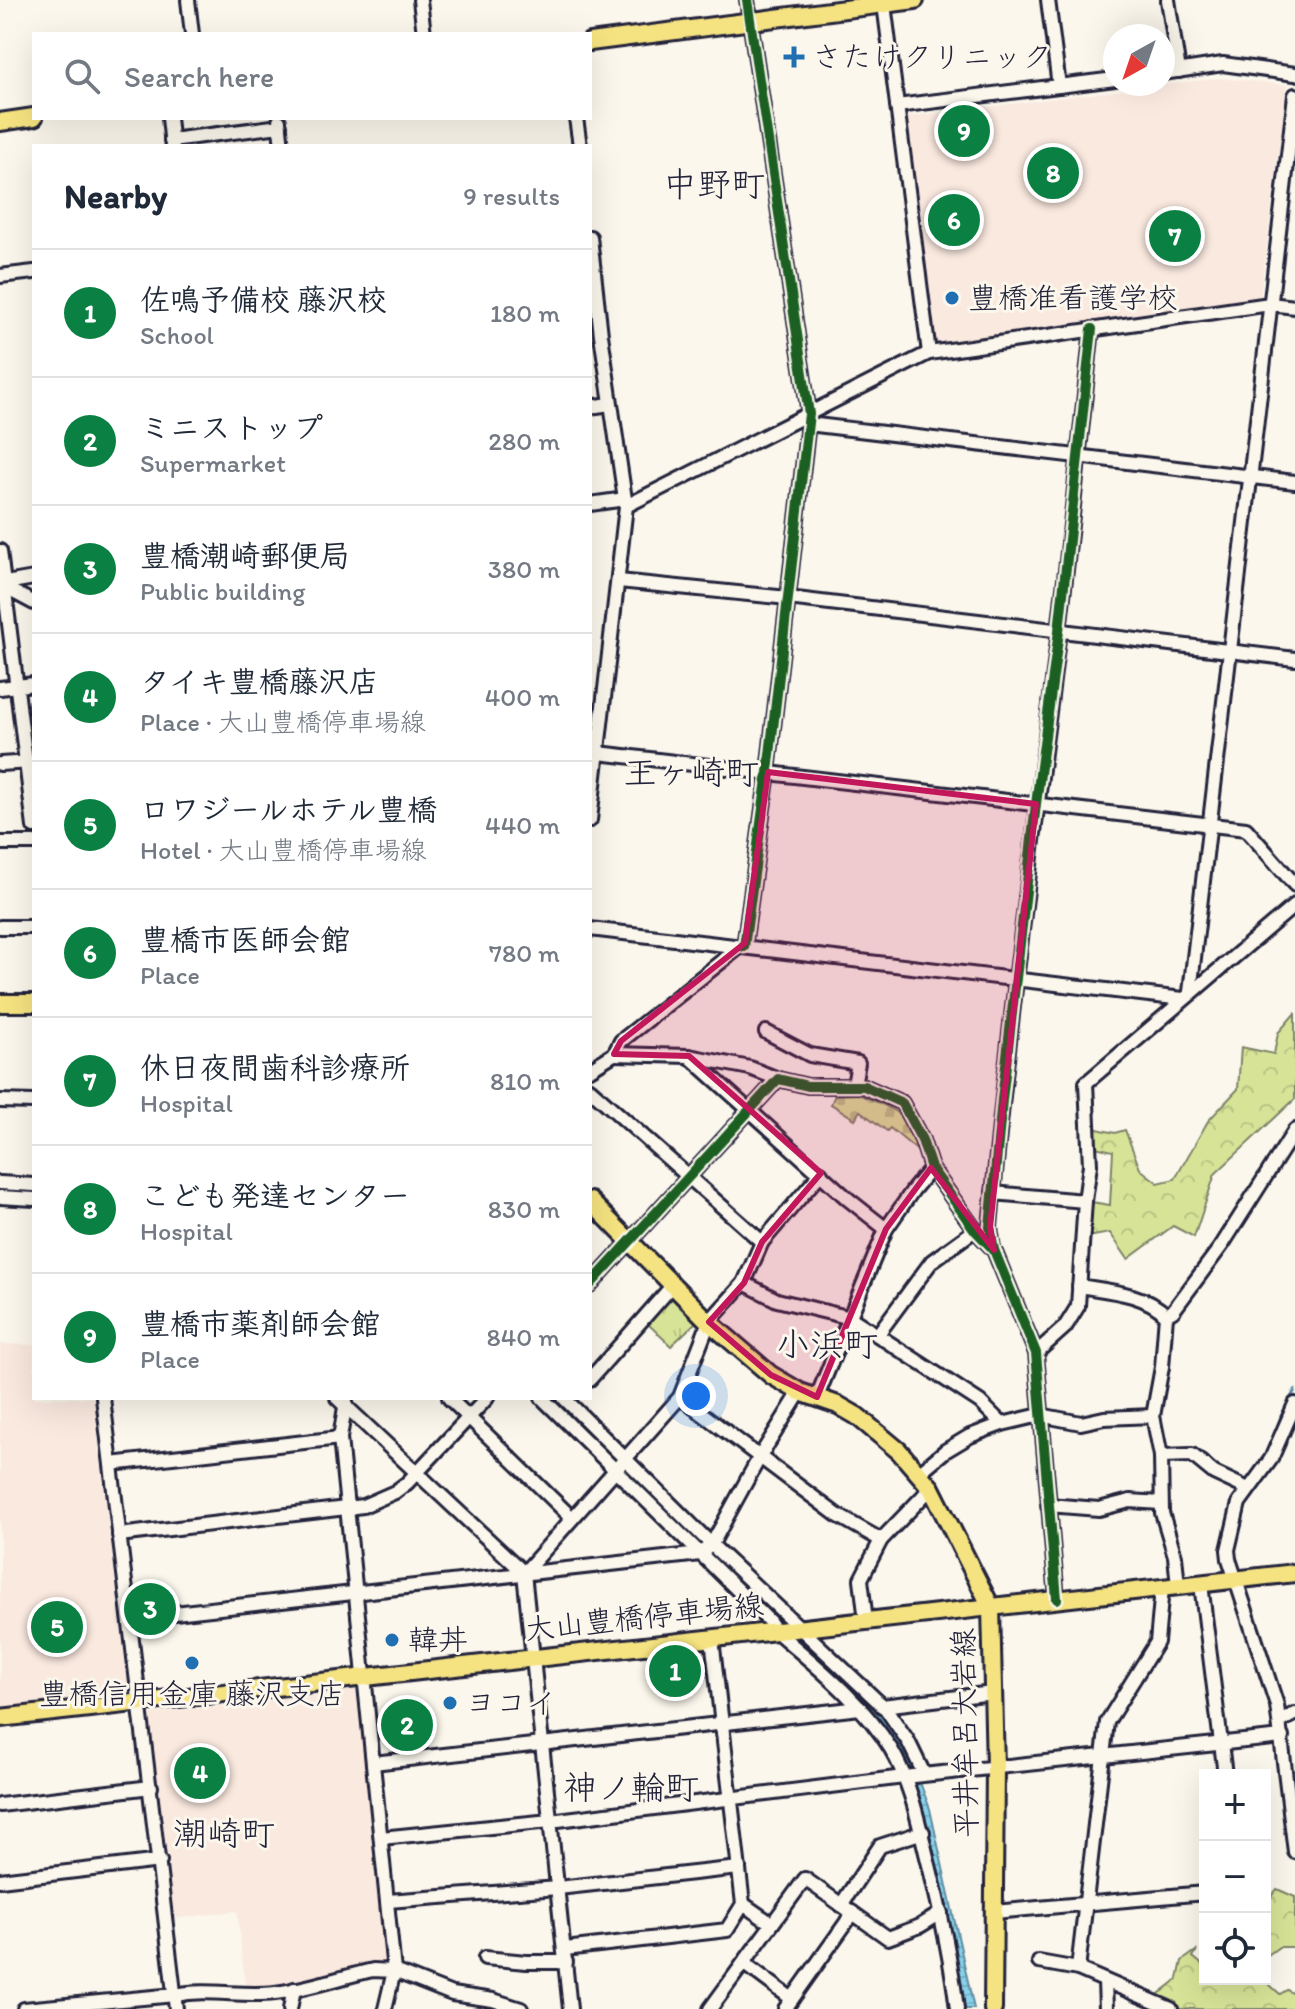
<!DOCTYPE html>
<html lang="en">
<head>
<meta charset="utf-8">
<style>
	:root { --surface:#fff; --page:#f6f6f7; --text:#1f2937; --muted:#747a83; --line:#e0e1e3; --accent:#0b8043 }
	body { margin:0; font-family:Itim,"Klee One",sans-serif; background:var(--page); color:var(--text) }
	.controls { position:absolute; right:24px; bottom:24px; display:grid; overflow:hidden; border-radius:0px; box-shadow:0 8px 32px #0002 }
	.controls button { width:72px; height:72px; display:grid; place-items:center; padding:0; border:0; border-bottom:2px solid var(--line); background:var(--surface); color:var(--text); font:40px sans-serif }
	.compass { position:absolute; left:1103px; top:24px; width:72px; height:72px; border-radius:50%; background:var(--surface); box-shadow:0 8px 32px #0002; rotate:220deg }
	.you { position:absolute; left:696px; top:1396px; width:28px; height:28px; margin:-20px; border:6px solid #fff; border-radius:50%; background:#1a73e8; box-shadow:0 0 0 12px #1a73e833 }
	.badge { display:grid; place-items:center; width:52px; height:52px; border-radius:50%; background:var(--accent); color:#fff; font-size:26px; font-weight:700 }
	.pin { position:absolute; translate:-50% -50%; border:4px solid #fff; box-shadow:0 2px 8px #0006 }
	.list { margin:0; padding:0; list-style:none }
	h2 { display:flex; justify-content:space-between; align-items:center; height:104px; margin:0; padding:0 32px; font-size:34px }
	h2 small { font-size:26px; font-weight:400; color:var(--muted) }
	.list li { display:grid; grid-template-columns:52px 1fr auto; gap:24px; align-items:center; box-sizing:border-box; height:128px; padding:0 32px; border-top:2px solid var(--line) }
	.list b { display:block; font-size:30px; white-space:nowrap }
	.list p { margin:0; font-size:26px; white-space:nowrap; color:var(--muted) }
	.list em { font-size:26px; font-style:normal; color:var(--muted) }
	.icon { flex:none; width:44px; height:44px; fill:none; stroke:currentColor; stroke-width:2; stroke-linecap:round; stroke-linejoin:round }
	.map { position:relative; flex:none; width:1295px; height:2009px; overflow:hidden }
	.search { position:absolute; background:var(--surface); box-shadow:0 8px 32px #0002; left:32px; top:32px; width:560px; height:88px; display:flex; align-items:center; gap:20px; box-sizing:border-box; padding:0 28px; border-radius:0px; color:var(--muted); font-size:30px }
	.panel { position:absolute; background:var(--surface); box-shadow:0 8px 32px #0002; left:32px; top:144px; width:560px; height:1256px; border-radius:0px }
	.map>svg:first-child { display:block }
	.built { fill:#fae9df }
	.forest { fill:url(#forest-crowns); stroke:#7c8369; stroke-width:2 }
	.cemetery { fill:url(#cemetery-stones); stroke:#7c8369; stroke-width:2 }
	.park { fill:url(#park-tufts); stroke:#7c8369; stroke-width:2 }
	.water { fill:url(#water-rules); stroke:#5f8ca3; stroke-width:2 }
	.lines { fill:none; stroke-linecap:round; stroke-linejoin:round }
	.stream { stroke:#5f8ca3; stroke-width:3 }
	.minor-casing { stroke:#22223b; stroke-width:18 }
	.major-casing { stroke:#22223b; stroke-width:22 }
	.minor { stroke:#fbf7ec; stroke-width:12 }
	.major { stroke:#f5e381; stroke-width:16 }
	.cycleway-casing { stroke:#fbf7ec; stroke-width:15 }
	.cycleway { stroke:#1b5e20; stroke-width:10 }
	.marked { fill:#c2185b; fill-opacity:0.2; stroke:#c2185b; stroke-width:6; stroke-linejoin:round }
	.poi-dot { fill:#1f6fb2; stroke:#fbf7ec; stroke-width:3 }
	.labels { text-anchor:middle; stroke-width:6; stroke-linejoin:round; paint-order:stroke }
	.poi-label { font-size:30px; fill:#22223b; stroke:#fbf7ec; text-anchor:start }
	.street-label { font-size:30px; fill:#22223b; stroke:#fbf7ec }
	.quarter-label { font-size:34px; fill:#22223b; stroke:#fbf7ec }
</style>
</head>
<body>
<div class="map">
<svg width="1295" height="2009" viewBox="0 0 1295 2009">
	<defs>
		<pattern id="forest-crowns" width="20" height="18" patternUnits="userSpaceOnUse" patternTransform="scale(2)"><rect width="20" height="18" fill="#d7e497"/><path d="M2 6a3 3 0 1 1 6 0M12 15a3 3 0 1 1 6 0" fill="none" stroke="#b8c383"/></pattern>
		<pattern id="cemetery-stones" width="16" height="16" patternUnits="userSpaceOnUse" patternTransform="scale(2)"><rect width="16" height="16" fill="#d7e497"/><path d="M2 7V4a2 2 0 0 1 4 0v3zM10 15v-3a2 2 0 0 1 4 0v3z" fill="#b8c383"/></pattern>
		<pattern id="park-tufts" width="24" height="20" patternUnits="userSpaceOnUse" patternTransform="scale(2)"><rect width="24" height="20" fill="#d7e497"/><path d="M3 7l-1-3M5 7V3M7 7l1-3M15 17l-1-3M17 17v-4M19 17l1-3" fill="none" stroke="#b8c383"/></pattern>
		<pattern id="water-rules" width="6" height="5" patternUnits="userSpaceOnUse" patternTransform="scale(2)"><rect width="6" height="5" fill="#88d2e9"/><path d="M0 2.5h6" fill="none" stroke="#75b4c9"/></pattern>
	</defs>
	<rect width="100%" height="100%" fill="#fbf7ec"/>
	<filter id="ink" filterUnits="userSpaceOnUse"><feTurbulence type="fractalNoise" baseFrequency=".0125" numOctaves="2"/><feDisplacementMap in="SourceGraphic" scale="16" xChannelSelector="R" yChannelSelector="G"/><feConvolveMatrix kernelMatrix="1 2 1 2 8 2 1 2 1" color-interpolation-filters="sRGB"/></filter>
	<g filter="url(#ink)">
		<g class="built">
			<polygon points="1220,78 1287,85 1260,298 937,344 933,341 904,117"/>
			<polygon points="0,1344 34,1345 34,1398 93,1398 128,1687 124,1692 0,1707"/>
			<polygon points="362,1689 390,1966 276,1989 246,1991 237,1911 172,1919 148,1714"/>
		</g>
		<g class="forest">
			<polygon points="1295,1013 1295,1099 1215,1174 1194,1237 1173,1226 1128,1259 1110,1233 1087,1237 1091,1202 1110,1205 1113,1151 1095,1147 1093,1128 1115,1133 1125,1130 1140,1169 1158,1183 1175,1179 1208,1121 1238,1089 1241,1047 1274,1054 1278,1033"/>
			<polygon points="1277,1889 1295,1897 1295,1947 1279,1947 1265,1957 1265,1904"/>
			<polygon points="1197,1950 1193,1957 1205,1967 1205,1979 1263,1979 1280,1994 1287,1990 1292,1993 1295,1989 1295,2009 1175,2009 1155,1997 1178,1979 1182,1961"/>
		</g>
		<path class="cemetery" d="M858,1094C893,1109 908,1111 919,1152L890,1128L887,1131L860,1111L855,1119L831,1104L835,1095Z"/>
		<polygon class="park" points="669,1296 672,1296 698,1320 671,1346 647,1323"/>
		<polygon class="water" points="838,1671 887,1721 916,1772 930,1809 974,2009 961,2009 929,1837 908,1774 833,1678"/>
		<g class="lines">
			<g class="stream">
				<polyline points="552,1398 618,1462"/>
				<polyline points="1268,1452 1281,1416 1295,1390"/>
				<polyline points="623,1468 704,1546"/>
				<polyline points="709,1552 784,1624"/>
				<polyline points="796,1635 840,1676"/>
			</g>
			<defs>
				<g id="minor">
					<polyline points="188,0 192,34"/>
					<polyline points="420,0 424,34"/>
					<polyline points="1048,0 1059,86"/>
					<polyline points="1168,0 1179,71"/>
					<polyline points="884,4 929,353"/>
					<polyline points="1163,73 1223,64 1295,74"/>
					<polyline points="897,106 1115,79"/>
					<polyline points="169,118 172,146"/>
					<polyline points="576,118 580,146"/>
					<polyline points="279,121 282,146"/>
					<polyline points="171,140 280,126"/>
					<polyline points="590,237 601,335 626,506 590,820"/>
					<polyline points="0,276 34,272"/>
					<polyline points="590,407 610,404"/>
					<polyline points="808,424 1295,482"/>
					<polyline points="590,504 625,499"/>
					<polyline points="626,506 929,353 1270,304 1295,307"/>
					<polyline points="0,551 34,827"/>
					<polyline points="619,581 788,598 1295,659"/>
					<polyline points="0,584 34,578"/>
					<polyline points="4,587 34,603"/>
					<polyline points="0,688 34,684"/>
					<polyline points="590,752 1246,829 1295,885"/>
					<polyline points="0,764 31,762"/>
					<polyline points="0,843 34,843"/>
					<polyline points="0,927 34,927"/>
					<polyline points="590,929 1183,999"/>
					<polyline points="744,947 768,772 809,414 747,0"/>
					<polyline points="1190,992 1295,95"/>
					<polyline points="766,1032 810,1055 858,1063 854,1085"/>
					<polyline points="614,1054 689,1056 848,1199 886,1229"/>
					<polyline points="689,1056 750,1068 778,1079"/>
					<polyline points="590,1069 614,1054 621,1041 741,946"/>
					<polyline points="590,1089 762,1242"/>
					<polyline points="0,1101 34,1102"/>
					<polyline points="0,1183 34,1185"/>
					<polyline points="993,1193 1085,1201"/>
					<polyline points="0,1197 34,1199"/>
					<path d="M993,1248L990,1227C1008,1027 1035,829 1059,631C1071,530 1081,429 1092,329"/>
					<polyline points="744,1283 777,1300 851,1318 980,1402 1002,1424"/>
					<polyline points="590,1285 778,1079 808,1086 864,1086 902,1103 922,1140 931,1168 975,1230 994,1250 1036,1353 1057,1599"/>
					<path d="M1079,1286C1108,1291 1145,1293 1166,1315"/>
					<polyline points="878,1334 932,1261 975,1230"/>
					<polyline points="1036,1353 1065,1327 1078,1306 1085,1201 1090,1165 1086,1083 1295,905"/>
					<polyline points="590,1379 672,1286"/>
					<polyline points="680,1397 837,1515 881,1540"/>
					<polyline points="817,1397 886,1229 913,1190 931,1168"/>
					<polyline points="103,1398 176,2009"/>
					<polyline points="337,1398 524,1573 570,2009"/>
					<polyline points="449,1398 572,1518"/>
					<path d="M542,1398L769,1621L776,1631C816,1666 863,1703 891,1749C912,1785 919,1826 929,1865C941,1913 951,1960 957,2009"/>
					<polyline points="564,1398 715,1548 886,1709 908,1741 924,1774"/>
					<polyline points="346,1401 340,1438 394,1971 385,2009"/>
					<polyline points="1295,1404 1271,1459 1239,1503 1228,1550 1229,1559 1277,1705 1295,1852"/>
					<polyline points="1161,1456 1192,1455 1214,1473 1248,1489"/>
					<polyline points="111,1464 340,1438"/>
					<polyline points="920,1472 945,1451 970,1436 1002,1424 1040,1415 1081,1423 1104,1418 1153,1416"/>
					<polyline points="1048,1505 1099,1509 1130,1501 1161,1503"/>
					<polyline points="119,1535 363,1506 395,1492 407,1483 487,1398"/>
					<polyline points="524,1573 680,1397 709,1322 744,1283 762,1242 821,1173"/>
					<polyline points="1201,1584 1225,1775"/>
					<polyline points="1178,1586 1175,1556 1162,1513 1161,1456 1153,1416 1162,1367 1166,1315 1173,1311 1222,1245 1295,1130"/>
					<polyline points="130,1618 700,1554 712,1544 759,1458 800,1392"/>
					<polyline points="866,1621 861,1579 881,1540 931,1488"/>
					<polyline points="882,1706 993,1693"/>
					<polyline points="1280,1721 1295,1714"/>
					<polyline points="373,1763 860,1708"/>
					<polyline points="0,1805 151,1787"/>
					<polyline points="381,1838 550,1821 904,1777 1282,1737"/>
					<polyline points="0,1880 160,1861"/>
					<polyline points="388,1901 558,1888 739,1868"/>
					<polyline points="743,1904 772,1924"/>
					<polyline points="841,1905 880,1846 923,1832"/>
					<polyline points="994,1912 1205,1893"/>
					<polyline points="565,1949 727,1930 743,1904 712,1639"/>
					<polyline points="485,1958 526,1962 566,1962"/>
					<polyline points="1039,1962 1078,1969 1171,2009"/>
					<polyline points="744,1963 792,1999"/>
					<polyline points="1078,1969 1107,1722 1157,1642 1162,1588"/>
					<polyline points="1105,1981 1106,2009"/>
					<path d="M24,2009L175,1995C209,1988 240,1997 275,1993C308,1989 341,1977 373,1970L394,1971L452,1994L493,2000L521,2009"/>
					<polyline points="290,2009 294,1989"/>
					<polyline points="710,2009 805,1879 888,1938 920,1926 941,1913"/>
					<polyline points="785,2009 853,1913"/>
				</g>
				<g id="major">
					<polyline points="590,42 915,0"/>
					<polyline points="0,122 34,117"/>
					<polyline points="0,1003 34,1003"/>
					<polyline points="590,1201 709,1322 771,1375 800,1392 838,1405 857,1416 899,1451 931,1488 991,1607 995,1767 993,2009"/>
					<polyline points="0,1718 1295,1573"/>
				</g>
			</defs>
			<use href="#minor" class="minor-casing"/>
			<use href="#major" class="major-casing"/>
			<use href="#minor" class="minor"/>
			<use href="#major" class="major"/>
			<defs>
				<g id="cycleway">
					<polyline points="744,947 768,772 809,414 747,0"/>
					<polyline points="994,1250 990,1227 1002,1100 1036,804 1059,631 1092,329"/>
					<polyline points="590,1285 778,1079 808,1086 864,1086 902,1103 922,1140 931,1168 975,1230 994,1250 1036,1353 1057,1599"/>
				</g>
			</defs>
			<use href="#cycleway" class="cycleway-casing"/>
			<use href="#cycleway" class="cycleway"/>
		</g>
	</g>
	<path class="marked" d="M768,772L1036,804L990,1227L994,1250L931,1168L886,1229L817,1397L771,1375L709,1322L744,1283L762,1242L821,1173L689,1056L614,1054L621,1041L745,943Z"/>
	<g class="poi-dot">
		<path d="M790 45h8v8h8v8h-8v8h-8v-8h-8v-8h8z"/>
		<circle cx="952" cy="298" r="8"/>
		<circle cx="392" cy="1640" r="8"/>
		<circle cx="192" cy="1663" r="8"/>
		<circle cx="450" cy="1703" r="8"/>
	</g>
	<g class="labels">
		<g class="poi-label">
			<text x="812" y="67">さたけクリニック</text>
			<text x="968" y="308">豊橋准看護学校</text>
			<text x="408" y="1650">韓丼</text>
			<text x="192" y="1704" text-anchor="middle">豊橋信用金庫 藤沢支店</text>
			<text x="466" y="1713">ヨコイ</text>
		</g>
		<g class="street-label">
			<text transform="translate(644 1617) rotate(-6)" y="10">大山豊橋停車場線</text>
			<text transform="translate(965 1733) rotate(-91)" y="10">平井牟呂大岩線</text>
		</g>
		<g class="quarter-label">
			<text x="714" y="196">中野町</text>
			<text x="691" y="784">王ヶ崎町</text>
			<text x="827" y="1356">小浜町</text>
			<text x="631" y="1799">神ノ輪町</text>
			<text x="224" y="1845">潮崎町</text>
		</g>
	</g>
</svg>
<div class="controls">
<button>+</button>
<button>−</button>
<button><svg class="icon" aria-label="locate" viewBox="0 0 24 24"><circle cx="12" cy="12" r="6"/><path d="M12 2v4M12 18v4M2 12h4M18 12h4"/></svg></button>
</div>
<svg class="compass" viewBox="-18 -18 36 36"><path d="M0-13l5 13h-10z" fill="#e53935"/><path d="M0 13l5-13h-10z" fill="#747a83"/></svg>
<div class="you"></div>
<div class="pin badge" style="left:675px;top:1671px">1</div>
<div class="pin badge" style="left:407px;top:1725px">2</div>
<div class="pin badge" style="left:150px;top:1609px">3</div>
<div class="pin badge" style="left:200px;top:1773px">4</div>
<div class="pin badge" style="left:57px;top:1627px">5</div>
<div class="pin badge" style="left:954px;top:220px">6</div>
<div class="pin badge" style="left:1175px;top:236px">7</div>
<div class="pin badge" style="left:1053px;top:173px">8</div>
<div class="pin badge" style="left:964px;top:131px">9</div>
<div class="search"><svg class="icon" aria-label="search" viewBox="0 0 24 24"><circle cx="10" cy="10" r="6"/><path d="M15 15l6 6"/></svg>Search here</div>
<section class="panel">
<h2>Nearby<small>9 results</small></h2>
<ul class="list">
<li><span class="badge">1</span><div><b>佐鳴予備校 藤沢校</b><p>School</p></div><em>180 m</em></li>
<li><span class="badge">2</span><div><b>ミニストップ</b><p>Supermarket</p></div><em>280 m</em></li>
<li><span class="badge">3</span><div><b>豊橋潮崎郵便局</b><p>Public building</p></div><em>380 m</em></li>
<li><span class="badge">4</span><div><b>タイキ豊橋藤沢店</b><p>Place · 大山豊橋停車場線</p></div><em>400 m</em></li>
<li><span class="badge">5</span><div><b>ロワジールホテル豊橋</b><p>Hotel · 大山豊橋停車場線</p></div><em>440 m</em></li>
<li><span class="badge">6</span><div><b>豊橋市医師会館</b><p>Place</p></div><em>780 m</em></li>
<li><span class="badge">7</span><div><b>休日夜間歯科診療所</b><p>Hospital</p></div><em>810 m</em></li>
<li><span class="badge">8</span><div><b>こども発達センター</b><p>Hospital</p></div><em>830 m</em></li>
<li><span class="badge">9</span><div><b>豊橋市薬剤師会館</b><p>Place</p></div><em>840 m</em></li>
</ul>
</section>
</div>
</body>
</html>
